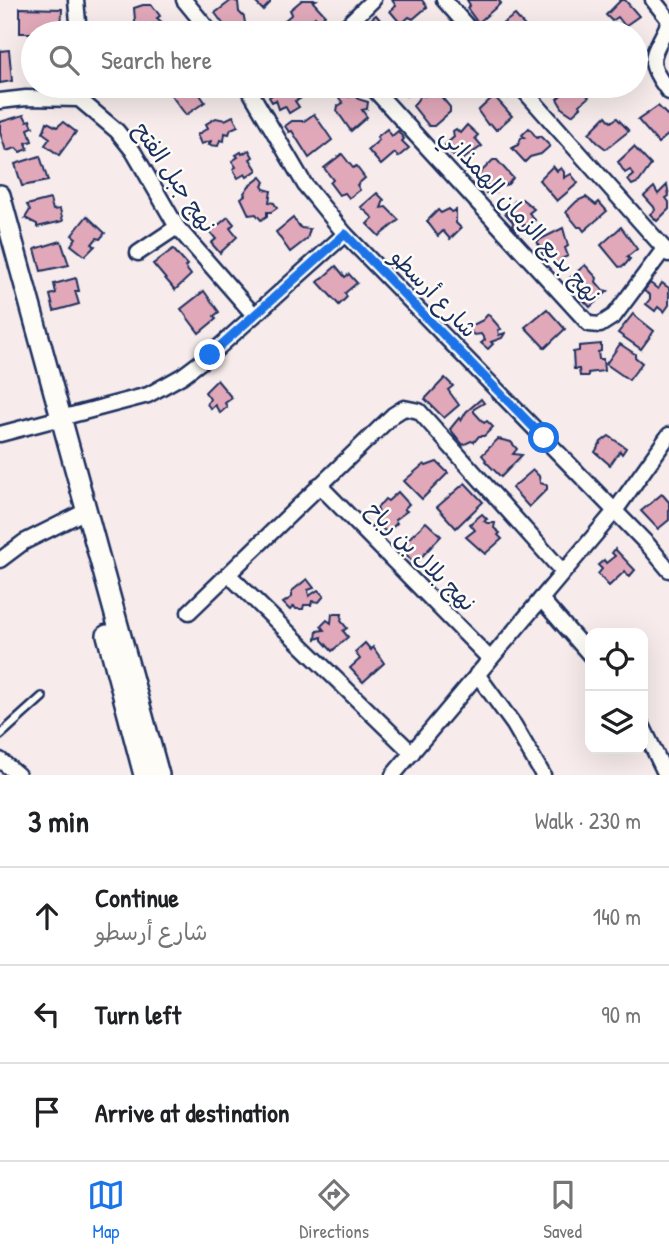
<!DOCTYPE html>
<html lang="en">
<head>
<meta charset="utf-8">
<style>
	:root { --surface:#fff; --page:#f6f6f6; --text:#202124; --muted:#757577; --line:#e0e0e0; --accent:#1a73e8 }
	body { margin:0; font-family:"Patrick Hand","Playpen Sans Arabic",sans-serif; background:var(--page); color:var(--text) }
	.controls { position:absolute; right:21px; bottom:21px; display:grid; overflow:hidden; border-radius:14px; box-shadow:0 7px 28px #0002 }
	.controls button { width:63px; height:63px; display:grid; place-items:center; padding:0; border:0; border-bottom:2px solid var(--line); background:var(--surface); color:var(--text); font:35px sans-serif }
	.stop { position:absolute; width:21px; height:21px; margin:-16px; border:5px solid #1a73e8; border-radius:50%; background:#fff }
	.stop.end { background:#1a73e8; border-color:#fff; box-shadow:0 2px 7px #0008 }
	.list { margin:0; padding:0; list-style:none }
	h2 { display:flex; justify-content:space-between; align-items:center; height:91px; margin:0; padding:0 28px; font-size:30px }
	h2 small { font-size:23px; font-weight:400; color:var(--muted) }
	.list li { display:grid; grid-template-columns:46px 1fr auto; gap:21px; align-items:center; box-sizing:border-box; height:98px; padding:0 28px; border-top:2px solid var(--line) }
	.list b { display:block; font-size:26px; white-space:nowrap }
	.list p { margin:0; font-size:23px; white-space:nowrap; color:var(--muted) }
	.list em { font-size:23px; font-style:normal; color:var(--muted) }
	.icon { flex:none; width:38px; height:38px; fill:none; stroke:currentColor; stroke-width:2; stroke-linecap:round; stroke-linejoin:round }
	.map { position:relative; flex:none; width:669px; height:775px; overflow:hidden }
	.search { position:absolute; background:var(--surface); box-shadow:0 7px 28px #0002; left:21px; right:21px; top:21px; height:77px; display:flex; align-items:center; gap:18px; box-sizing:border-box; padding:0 24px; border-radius:38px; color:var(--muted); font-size:26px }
	.sheet { height:385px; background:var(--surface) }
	nav { display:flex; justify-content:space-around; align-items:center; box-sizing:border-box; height:98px; border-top:2px solid var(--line); background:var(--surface); font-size:19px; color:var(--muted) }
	nav a { display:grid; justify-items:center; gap:4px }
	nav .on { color:var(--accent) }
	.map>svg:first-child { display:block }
	.building { fill:#e1a8b9; stroke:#1b2f5e; stroke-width:2 }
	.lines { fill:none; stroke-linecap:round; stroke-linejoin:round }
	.lane-casing { stroke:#1b2f5e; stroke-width:12 }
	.street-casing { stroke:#1b2f5e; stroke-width:19 }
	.secondary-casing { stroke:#1b2f5e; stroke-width:24 }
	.lane { stroke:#fdfcf7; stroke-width:7 }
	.street { stroke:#fdfcf7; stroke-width:14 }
	.secondary { stroke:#fdfcf7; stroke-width:19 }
	.route { stroke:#1a73e8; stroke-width:9 }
	.labels { text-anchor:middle; stroke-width:5; stroke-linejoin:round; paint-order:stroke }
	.street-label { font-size:23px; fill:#1b2f5e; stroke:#fdfcf7 }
</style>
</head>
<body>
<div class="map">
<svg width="669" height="775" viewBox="0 0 669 775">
	<rect width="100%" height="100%" fill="#f7ebeb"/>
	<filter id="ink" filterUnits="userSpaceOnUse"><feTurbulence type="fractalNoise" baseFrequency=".0143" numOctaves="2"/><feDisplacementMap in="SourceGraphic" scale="14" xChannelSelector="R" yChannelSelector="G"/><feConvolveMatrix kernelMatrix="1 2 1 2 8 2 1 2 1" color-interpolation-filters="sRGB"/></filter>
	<g filter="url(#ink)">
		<g class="building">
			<polygon points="232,0 238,2 239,12 244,17 245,23 230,33 215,13"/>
			<polygon points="253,0 270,0 270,3 263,10"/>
			<polygon points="302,0 316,0 313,2 325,15 318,21 315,17 299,32 294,24 291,26 285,20 292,14 290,10"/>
			<polygon points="422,0 427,7 413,19 409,17 401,24 390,11 396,6 392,0"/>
			<polygon points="467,0 498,0 501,3 478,23 467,8 470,5"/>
			<polygon points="621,0 625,0 639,16 625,26 618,17 612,21 606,15"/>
			<polygon points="143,5 152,5 160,16 157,18 164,24 160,29 151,30 152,33 136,33 134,8"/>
			<polygon points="20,8 62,9 61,29 58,29 58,33 20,33"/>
			<polygon points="376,15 391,33 354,33"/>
			<polygon points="515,15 531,33 498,33 504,27 502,24"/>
			<polygon points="435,24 445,33 423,33"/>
			<polygon points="9,50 12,81 0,83 0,51"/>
			<polygon points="185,86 194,86 205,102 186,115 171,95"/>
			<polygon points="265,86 286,86 289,91 294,88 300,99 295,101 299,107 289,113 285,106 279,109 276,100 272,102 269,97 272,95"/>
			<polygon points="394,86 409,86 413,90 406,96"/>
			<polygon points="463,86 479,86 469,95"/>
			<polygon points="576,86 579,86 589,97 579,105 581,107 572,115 563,109 557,99 568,88 573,89"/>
			<polygon points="434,88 450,107 450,112 434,126 429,126 413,106 421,95 425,96"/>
			<polygon points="355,94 358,99 368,102 367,109 362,110 367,117 351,131 337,111 338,106 343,103 339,98 343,95 350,97"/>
			<polygon points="494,96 512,116 496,130 491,124 488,125 478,111"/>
			<polygon points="658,106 669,117 669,134 658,143 638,120"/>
			<polygon points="314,114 332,140 309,158 292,131 289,132 285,126 292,121 304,121"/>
			<polygon points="24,115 27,121 30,120 33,127 28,129 32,141 26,143 28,149 20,152 16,148 6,151 0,132 0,122"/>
			<polygon points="233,116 238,126 231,129 229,134 225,133 224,141 220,140 218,146 209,145 211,141 201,144 197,135 208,128 206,124 216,118 225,120"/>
			<polygon points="606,116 611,122 617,118 629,131 606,149 597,142 589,133"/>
			<polygon points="47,122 57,127 63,122 76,132 59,155 45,145 50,138 43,133"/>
			<polygon points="467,125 478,135 475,138 482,146 462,160 458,153 453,156 445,145 454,137 453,131 456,129 460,133"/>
			<polygon points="529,128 537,138 540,136 550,146 541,154 530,157 525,162 512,148 518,145 521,138 525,138 522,135"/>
			<polygon points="387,129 392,136 398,131 404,139 402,141 409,148 398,157 395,153 381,165 368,150 379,140 377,137"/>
			<polygon points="634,147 651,165 639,182 632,185 628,180 634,175 630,170 625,173 618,162"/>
			<polygon points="249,150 253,157 250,159 257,170 247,177 245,174 238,178 233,169 236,167 232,161 238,157 236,155 241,152 242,154"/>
			<polygon points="342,154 353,168 356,166 365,178 357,185 360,190 349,198 345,193 339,195 330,183 333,180 324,168"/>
			<polygon points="40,156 48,181 22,186 15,164"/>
			<polygon points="493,160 497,160 513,178 508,184 497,187 496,193 486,193 488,185 485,182 485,178 481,180 477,176"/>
			<polygon points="553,166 557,171 561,168 564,172 564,178 571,174 578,183 557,201 539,180"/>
			<polygon points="261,177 265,182 262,186 264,189 271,191 269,202 274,203 277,208 271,212 267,212 267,216 261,220 256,214 249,215 241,198 245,195 244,193 249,186"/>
			<polygon points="667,185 669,196 666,198 669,202 669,209 657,221 650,214 655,210 654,207 644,196 654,187 658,194"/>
			<polygon points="377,193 384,200 381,208 386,207 399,220 379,236 367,224 373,218 361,207"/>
			<polygon points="586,197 596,205 599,202 607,211 584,231 581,227 578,227 566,212 577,201"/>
			<polygon points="50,199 53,210 60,209 63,221 37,227 37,224 25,218 30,210 27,205"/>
			<polygon points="522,199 534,209 529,213 535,220 528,225 523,225 522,229 512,228 513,222 505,213 515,201 516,203"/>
			<polygon points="449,209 451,212 456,210 456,223 461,228 450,239 443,231 438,236 427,221 438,210 441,213"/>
			<polygon points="87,216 105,233 100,239 97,238 92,244 95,246 85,256 71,245 76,238 72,235"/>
			<polygon points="228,217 234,224 230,228 237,237 220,253 211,243 216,239 210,232"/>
			<polygon points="293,218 301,228 310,229 307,239 290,252 276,232"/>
			<polygon points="621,227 637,249 627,257 630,259 624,266 619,267 601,245"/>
			<polygon points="563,228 568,246 565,248 568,256 561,259 562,262 554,265 552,260 544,258 537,241"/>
			<polygon points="61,241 69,265 41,271 35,249"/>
			<polygon points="173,249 187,265 185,267 191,275 175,290 153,264"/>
			<polygon points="585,265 597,278 596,282 603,290 608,291 590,307 566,281"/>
			<polygon points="336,266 345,277 349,274 357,283 345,293 347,297 339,305 318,282"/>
			<polygon points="76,278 79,291 75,291 79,304 54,311 50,295 56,293 54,284"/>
			<polygon points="650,283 658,289 662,283 669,288 669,305 664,312 658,307 655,311 646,304 650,299 650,295 644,291"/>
			<polygon points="204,291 219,312 214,316 216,319 199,333 181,309"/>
			<polygon points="547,309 565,329 545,348 525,327"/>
			<polygon points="488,314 501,329 498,330 499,335 505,333 502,338 491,342 493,344 488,349 481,343 485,340 481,334 474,335 467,328 483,320"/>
			<polygon points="633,314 654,331 641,349 618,333"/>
			<polygon points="601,344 601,351 598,352 599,359 603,359 604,371 588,373 588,376 580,376 579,369 574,369 573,352 579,351 579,346"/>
			<polygon points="620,344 635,354 635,357 642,363 629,380 606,364"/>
			<polygon points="445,378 453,386 448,390 459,405 444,418 425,399"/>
			<polygon points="217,380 232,398 225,403 227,407 220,413 215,405 211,409 207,404 210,399 205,392"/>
			<polygon points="481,399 484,403 474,409 474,412 484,423 487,421 493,427 484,436 479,436 474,442 471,441 463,445 450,429 459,418 461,421 466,412"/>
			<polygon points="609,436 626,448 622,454 620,451 610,465 595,452 601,442"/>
			<polygon points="498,439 511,442 517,449 513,454 522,455 501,477 485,461 486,460 482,455"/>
			<polygon points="437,462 448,473 422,499 404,481 424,464 426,466"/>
			<polygon points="533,470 539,476 540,483 547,485 547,489 529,507 512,488"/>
			<polygon points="465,483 483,502 456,528 437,507"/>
			<polygon points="398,492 409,504 404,509 407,511 395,520 397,523 387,533 375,521 380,516 377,508 385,499 388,501"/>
			<polygon points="662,494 669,502 669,520 658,529 641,511"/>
			<polygon points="482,514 487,519 484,521 487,523 495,523 494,528 500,533 498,535 502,539 485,554 466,537 475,530 470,524"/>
			<polygon points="426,522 441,536 415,564 404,552 407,549 405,542"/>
			<polygon points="615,549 635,570 629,577 625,571 609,586 598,574 602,569 598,565 604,560 606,563 615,556 612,553"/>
			<polygon points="307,579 314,588 308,590 309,596 318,590 324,596 319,602 312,601 311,605 304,605 303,609 296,609 294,606 290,610 283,603 292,597 292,591"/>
			<polygon points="332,614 342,614 341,621 347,628 343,631 348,637 332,651 322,640 322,637 316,639 317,631 324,630 321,626 327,620 331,623"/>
			<polygon points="365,643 371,650 373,647 384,663 363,682 350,668 360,659 355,652"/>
		</g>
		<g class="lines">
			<defs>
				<polyline id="lane" points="0,735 42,697"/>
				<g id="street">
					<polyline points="76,0 79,33"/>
					<polyline points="184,0 211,33"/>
					<polyline points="444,0 473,33"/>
					<polyline points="653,0 669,20"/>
					<path d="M669,22C653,58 643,58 669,92"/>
					<polyline points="339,33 373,0"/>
					<polyline points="247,86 305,185 345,234 649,546 669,570"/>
					<polyline points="371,86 589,324 600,325 614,316 664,249"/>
					<polyline points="520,86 669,254"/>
					<polyline points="0,101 26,98 79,99 117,131 133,151 177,227 254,315"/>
					<polyline points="138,253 177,227"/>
					<polyline points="0,434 148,395 182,376 210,355 345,234"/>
					<polyline points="319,485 490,659"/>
					<polyline points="0,560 24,542 86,511"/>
					<polyline points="229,575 412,753"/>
					<polyline points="541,599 590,655"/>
					<polyline points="189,612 393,415 404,408 419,411 563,572"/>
					<polyline points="477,674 514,725 543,775"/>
					<polyline points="643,727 666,775"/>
					<polyline points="0,760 18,775"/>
					<polyline points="393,775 615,511 669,435"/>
				</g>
				<g id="secondary">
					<polyline points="0,195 159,775"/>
					<polyline points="107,635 144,775"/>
				</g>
			</defs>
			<use href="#lane" class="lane-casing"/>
			<use href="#street" class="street-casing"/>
			<use href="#secondary" class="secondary-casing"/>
			<use href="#lane" class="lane"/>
			<use href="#street" class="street"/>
			<use href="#secondary" class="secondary"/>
		</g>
	</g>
	<g class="lines" filter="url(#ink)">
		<polyline class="route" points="210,355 345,234 544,438"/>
	</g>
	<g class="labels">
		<g class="street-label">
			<text transform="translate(175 177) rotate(56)" y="8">نهج جبل الفتح</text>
			<text transform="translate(521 215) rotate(48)" y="8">نهج بديع الزمان الهمذاني</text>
			<text transform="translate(434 293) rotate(46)" y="8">شارع أرسطو</text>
			<text transform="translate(421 556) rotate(45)" y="8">نهج بلال بن رباح</text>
		</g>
	</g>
</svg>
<div class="controls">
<button><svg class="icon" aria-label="locate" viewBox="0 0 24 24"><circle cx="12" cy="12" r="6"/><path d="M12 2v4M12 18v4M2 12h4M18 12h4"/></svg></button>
<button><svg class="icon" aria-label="layers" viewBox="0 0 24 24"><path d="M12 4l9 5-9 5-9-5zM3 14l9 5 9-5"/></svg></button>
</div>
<div class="stop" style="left:544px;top:438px"></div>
<div class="stop end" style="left:210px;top:355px"></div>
<div class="search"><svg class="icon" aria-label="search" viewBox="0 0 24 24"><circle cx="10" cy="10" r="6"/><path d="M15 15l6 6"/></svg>Search here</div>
</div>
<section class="sheet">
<h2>3 min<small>Walk · 230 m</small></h2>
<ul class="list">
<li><svg class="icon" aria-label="ahead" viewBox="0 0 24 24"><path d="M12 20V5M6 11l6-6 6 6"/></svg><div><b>Continue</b><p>شارع أرسطو</p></div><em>140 m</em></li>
<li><svg class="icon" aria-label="left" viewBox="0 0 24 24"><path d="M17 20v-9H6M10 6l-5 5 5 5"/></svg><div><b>Turn left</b></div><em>90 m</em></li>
<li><svg class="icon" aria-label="arrive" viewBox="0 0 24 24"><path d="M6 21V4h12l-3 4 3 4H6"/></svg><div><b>Arrive at destination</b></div></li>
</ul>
</section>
<nav>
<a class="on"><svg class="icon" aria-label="map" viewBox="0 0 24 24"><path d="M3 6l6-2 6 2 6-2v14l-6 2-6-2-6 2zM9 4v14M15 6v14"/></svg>Map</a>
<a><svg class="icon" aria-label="directions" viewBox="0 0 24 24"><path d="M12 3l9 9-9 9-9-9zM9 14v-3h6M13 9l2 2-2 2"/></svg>Directions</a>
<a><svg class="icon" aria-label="saved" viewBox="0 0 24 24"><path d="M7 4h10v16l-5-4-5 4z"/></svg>Saved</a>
</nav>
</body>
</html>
